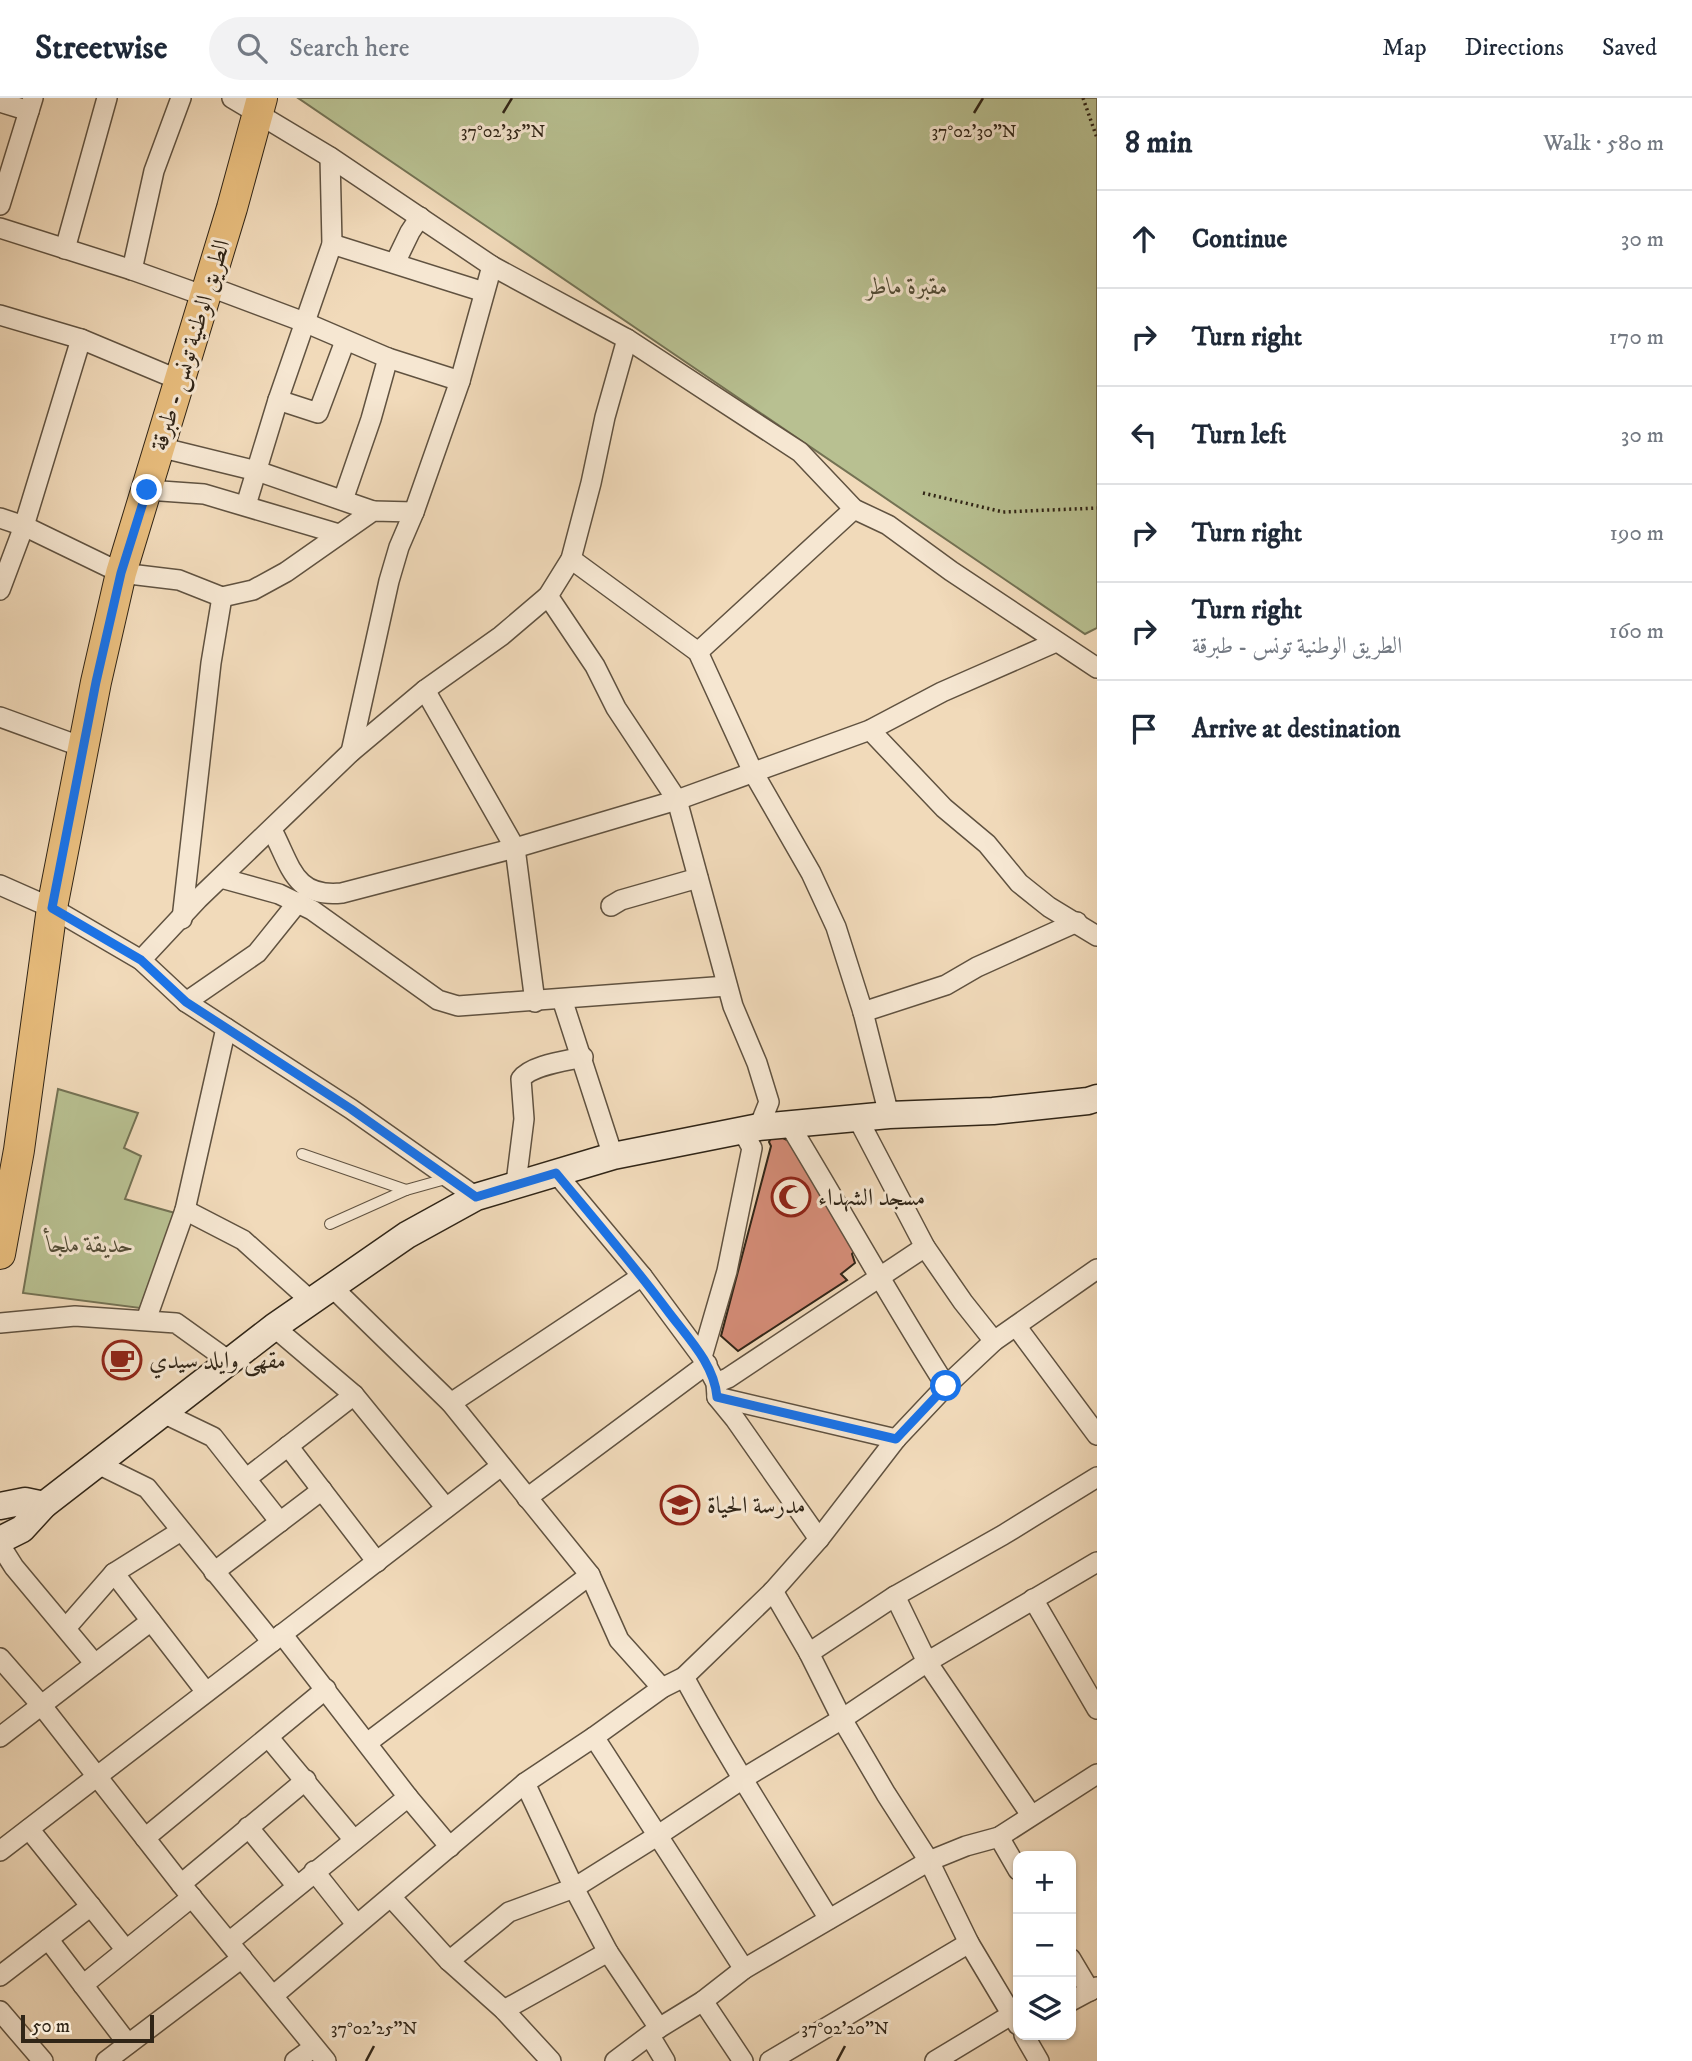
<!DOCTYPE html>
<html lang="en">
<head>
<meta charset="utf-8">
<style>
	:root { --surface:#fff; --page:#f2f2f3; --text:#1f2937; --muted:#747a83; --line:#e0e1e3 }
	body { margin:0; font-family:"IM FELL DW Pica",Amiri,serif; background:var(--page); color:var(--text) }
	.controls { position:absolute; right:21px; bottom:21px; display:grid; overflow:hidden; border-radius:14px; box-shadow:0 2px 5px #0004 }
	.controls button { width:63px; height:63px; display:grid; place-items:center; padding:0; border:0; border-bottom:2px solid var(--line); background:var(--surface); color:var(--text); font:35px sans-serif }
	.scale { position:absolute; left:21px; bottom:18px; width:133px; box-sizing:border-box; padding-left:7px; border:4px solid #302517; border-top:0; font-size:19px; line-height:24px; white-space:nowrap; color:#302517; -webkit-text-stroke:5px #f6e7d2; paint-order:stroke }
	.stop { position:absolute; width:21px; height:21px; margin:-16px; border:5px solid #1a73e8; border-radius:50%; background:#fff }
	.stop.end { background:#1a73e8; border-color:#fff; box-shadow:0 2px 7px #0008 }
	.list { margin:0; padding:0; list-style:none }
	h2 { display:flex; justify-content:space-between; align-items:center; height:91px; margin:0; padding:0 28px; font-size:30px }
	h2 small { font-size:23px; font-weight:400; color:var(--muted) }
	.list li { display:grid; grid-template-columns:46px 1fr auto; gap:21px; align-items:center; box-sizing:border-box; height:98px; padding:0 28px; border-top:2px solid var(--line) }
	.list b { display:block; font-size:26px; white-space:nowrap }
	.list p { margin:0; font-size:23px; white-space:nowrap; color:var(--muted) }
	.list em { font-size:23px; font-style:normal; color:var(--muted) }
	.icon { flex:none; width:38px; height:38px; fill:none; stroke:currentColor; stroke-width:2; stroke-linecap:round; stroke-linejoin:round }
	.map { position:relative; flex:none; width:1097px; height:1963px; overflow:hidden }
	header { display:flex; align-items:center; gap:42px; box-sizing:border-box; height:98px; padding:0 35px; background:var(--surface); border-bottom:2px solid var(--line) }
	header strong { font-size:33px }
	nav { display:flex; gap:38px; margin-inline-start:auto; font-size:24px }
	.search { width:490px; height:63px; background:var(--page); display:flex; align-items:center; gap:18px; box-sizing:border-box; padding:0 24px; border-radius:38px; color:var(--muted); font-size:26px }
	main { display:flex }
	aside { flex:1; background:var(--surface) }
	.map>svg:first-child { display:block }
	.green { fill:#b8c091; stroke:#747254; stroke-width:2 }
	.building { fill:#d48c77; stroke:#302517; stroke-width:2 }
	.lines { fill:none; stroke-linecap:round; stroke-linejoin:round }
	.lane-casing { stroke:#605240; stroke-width:12 }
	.street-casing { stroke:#605240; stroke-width:22 }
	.secondary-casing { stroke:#302517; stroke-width:29 }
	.primary-casing { stroke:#302517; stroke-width:32 }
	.path { stroke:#302517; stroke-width:3.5; stroke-dasharray:2 3.5; stroke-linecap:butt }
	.lane { stroke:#f6e7d2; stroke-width:10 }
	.street { stroke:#f6e7d2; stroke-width:19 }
	.secondary { stroke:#f6e7d2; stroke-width:26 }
	.primary { stroke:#e8bd7d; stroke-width:30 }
	.route { stroke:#1a73e8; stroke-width:9 }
	.ticks { fill:none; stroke:#302517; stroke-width:2.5 }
	.labels { text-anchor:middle; stroke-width:6; stroke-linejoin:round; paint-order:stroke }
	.park-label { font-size:24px; font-style:italic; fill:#524c36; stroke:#f6e7d2 }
	.street-label { font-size:24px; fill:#302517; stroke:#f6e7d2 }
	.poi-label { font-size:24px; fill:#302517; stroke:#f6e7d2; text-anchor:start }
	.ticks-label { font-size:18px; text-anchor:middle; fill:#302517; stroke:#f6e7d2; stroke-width:6; stroke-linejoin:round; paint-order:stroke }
</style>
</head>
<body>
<header>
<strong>Streetwise</strong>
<div class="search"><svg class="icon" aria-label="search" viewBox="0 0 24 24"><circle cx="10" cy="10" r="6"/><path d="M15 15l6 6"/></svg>Search here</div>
<nav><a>Map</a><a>Directions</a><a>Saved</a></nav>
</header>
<main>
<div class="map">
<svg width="1097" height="1963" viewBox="0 0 1097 1963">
	<rect width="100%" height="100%" fill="#f1daba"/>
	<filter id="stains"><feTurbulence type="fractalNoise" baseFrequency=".00286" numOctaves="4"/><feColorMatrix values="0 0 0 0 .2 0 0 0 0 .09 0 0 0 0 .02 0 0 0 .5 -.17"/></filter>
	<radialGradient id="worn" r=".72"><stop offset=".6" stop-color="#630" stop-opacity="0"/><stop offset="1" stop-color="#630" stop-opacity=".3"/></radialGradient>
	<g class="green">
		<polygon points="298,0 1097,0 1097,530 1085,536"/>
		<polygon points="58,991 138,1015 124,1050 141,1058 125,1101 175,1115 140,1210 23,1195"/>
	</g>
	<polygon class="building" points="773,1035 789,1043 857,1150 852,1156 855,1165 841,1176 847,1182 738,1253 721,1238 771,1048 769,1044"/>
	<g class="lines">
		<defs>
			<g id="lane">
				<polyline points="302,1056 406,1092"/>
				<polyline points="330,1126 406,1092 449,1080"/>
			</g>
			<g id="street">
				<polyline points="232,0 330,59 492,168 627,241 708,294 800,354 854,411 888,427 951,473 1097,570"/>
				<polyline points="0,4 29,13"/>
				<polyline points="0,107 33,0"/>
				<polyline points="0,130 132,172 205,198"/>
				<polyline points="332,146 484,194"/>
				<polyline points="65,151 107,0"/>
				<polyline points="395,165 410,134 420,119"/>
				<polyline points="132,172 154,73 181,0"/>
				<polyline points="208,188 304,224 388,260 460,283"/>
				<polyline points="0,217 81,241 179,282"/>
				<polyline points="278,302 318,315 345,243"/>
				<polyline points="159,349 257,373 373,413"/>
				<polyline points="147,392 204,396 339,436"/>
				<polyline points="343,402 371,321 388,260"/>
				<polyline points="246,407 278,302 332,146 330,59"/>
				<polyline points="0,420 24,428 121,475 179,482 222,499 253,492 286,474 373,413 414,414"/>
				<polyline points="571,461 698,554 753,674 811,775 836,829 863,914 889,1017"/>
				<polyline points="0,492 24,428 81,241"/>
				<polyline points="548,498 595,568 616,610 677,702 733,908 757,965 769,1004 759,1029"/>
				<polyline points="698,554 854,411"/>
				<polyline points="425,592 515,750 535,904"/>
				<polyline points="0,619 85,650"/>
				<polyline points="870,632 944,710 987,746 1019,785 1049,809 1097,838"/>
				<polyline points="351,654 389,483 399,449 414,414 460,283 492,168"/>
				<path d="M272,732C291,768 294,800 342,795L515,750L677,702L870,632L942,594L1056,544"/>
				<polyline points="221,780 279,796 312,812 438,902 458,908 727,888"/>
				<polyline points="0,787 52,810 141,862 186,904 351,1011 476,1099"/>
				<polyline points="611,808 621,802 698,780"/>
				<polyline points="182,821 211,565 222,499"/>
				<polyline points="141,862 198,801 351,654 425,592 501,538 548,498 571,461 591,385 605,319 627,241"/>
				<polyline points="562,901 613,1058"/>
				<polyline points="186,904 257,855 298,804"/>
				<polyline points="863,914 946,887 977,869 1077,824"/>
				<polyline points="858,1021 925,1149 963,1204 994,1243"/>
				<path d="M789,1026C842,1113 891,1202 946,1288"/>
				<polyline points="556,1075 642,1178 702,1259 716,1285 717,1299 735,1321 819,1441"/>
				<path d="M516,1085L524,1021L521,981C531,967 566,963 583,959"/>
				<polyline points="185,1112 243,1142 311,1203"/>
				<polyline points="332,1189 451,1305 590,1477 619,1542 662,1590"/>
				<polyline points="146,1222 185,1112 226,930"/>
				<polyline points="0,1225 75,1218 176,1225 229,1263"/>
				<polyline points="1016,1228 1097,1337"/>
				<polyline points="274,1229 354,1297 446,1410"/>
				<polyline points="702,1259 727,1173 752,1050 742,1032"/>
				<polyline points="716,1285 728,1280 925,1149"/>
				<polyline points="717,1299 896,1341"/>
				<polyline points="451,1305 642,1178"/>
				<polyline points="163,1315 213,1339 280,1424"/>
				<polyline points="288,1348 377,1464"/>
				<polyline points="98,1366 147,1390 272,1544"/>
				<polyline points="247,1380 354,1297"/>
				<polyline points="527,1400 707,1266"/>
				<polyline points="2,1442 2,1450 14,1469 95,1566"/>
				<polyline points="214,1474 322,1392"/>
				<polyline points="114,1475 206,1594"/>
				<polyline points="773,1493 809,1555 842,1621 886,1696 929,1763 969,1845 1018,1927"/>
				<polyline points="895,1498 927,1564 1031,1717"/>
				<polyline points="1033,1501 1097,1611"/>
				<polyline points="66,1530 114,1475 181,1433"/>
				<polyline points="282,1536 408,1699 450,1749"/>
				<polyline points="809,1555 895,1498 1003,1437 1097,1379"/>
				<polyline points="0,1560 42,1608 181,1786 326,1963"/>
				<path d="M684,1579C729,1662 780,1741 829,1821"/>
				<polyline points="0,1639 151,1523"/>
				<polyline points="594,1639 744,1871"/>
				<polyline points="269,1640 354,1742"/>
				<polyline points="367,1645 590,1477"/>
				<polyline points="525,1685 574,1790 608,1854 659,1930"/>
				<polyline points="248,1729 296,1787"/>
				<polyline points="29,1731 126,1852"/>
				<polyline points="999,1739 1018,1772"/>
				<polyline points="145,1740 326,1591"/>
				<polyline points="0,1753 501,1368"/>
				<polyline points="314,1773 356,1826"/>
				<polyline points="181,1786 306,1682"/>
				<polyline points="391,1799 449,1863 504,1912 551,1963"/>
				<polyline points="48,1841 128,1946"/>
				<polyline points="229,1844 408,1699"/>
				<polyline points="1071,1861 1090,1893"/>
				<polyline points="449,1863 509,1814 574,1790 657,1738 744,1680 842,1621 927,1564 1097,1464"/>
				<polyline points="0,1878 91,1808"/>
				<polyline points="83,1887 192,1799"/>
				<polyline points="274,1897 525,1685 594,1639 662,1590 684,1579 773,1493 819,1441 896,1341 946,1288 994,1243 1097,1171"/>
				<polyline points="703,1903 743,1963"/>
				<polyline points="1071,1903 1097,1889"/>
				<polyline points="504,1912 608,1854"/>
				<polyline points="0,1913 43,1963"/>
				<polyline points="1024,1937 1039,1963"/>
				<polyline points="650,1938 665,1963"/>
				<polyline points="106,1963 242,1860"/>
				<polyline points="295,1963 313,1950"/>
				<polyline points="615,1963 659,1930 703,1903 744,1871 929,1763 966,1748 999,1739 1097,1676"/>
				<polyline points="770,1963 969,1845"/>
				<polyline points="935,1963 1011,1917"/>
			</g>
			<g id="secondary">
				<polyline points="0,1408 25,1403 44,1407"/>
				<polyline points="0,1442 22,1431 44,1407 274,1229 407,1137 476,1099 613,1058 759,1029 889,1017 993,1013 1088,1003 1097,1000"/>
			</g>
			<polyline id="primary" points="0,1156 19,1052 52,810 96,584 121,475 232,110 262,0"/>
		</defs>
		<use href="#lane" class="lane-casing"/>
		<use href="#street" class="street-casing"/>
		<use href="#secondary" class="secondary-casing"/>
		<use href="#primary" class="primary-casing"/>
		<g class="path">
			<polyline points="1083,0 1097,40"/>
			<polyline points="923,395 1003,414 1097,410"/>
		</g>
		<use href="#lane" class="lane"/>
		<use href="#street" class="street"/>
		<use href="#secondary" class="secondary"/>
		<use href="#primary" class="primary"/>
	</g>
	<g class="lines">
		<path class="route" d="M147,392L121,475L96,584L52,810L141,862L186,904L351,1011L476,1099L556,1075C594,1121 632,1165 667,1212C687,1239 714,1265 717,1299L896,1341L946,1288"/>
	</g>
	<path class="ticks" d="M503,15L512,0M974,15L983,0M366,1963L374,1948M837,1963L845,1948"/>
	<defs>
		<symbol id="mosque-ring" viewBox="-11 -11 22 22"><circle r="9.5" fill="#f6e7d2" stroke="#8f2418" stroke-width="1.5"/><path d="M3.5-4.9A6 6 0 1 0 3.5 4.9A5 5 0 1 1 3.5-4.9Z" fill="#8f2418"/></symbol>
		<symbol id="cafe-ring" viewBox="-11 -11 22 22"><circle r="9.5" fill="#f6e7d2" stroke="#8f2418" stroke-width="1.5"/><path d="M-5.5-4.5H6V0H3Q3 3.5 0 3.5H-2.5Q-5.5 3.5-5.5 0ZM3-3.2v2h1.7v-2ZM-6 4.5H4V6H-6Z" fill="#8f2418"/></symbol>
		<symbol id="school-ring" viewBox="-11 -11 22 22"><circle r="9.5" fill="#f6e7d2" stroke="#8f2418" stroke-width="1.5"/><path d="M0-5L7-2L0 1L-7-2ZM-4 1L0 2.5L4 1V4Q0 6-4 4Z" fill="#8f2418"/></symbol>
	</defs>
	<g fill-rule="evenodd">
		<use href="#mosque-ring" x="769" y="1077" width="44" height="44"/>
		<use href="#cafe-ring" x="100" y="1240" width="44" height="44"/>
		<use href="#school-ring" x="658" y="1385" width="44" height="44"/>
	</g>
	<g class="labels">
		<g class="park-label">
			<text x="907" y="196">مقبرة ماطر</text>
			<text x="90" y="1154">حديقة ملجأ</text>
		</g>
		<g class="street-label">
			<text transform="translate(190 247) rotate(-73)" y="8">الطريق الوطنية تونس - طبرقة</text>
		</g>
		<g class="poi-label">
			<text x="818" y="1107">مسجد الشهداء</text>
			<text x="149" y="1270">مقهى وايلد سيدي</text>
			<text x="707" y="1415">مدرسة الحياة</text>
		</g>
	</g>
	<g class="ticks-label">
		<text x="503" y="39">37°02'35"N</text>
		<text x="974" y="39">37°02'30"N</text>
		<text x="374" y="1936">37°02'25"N</text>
		<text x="845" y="1936">37°02'20"N</text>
	</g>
	<rect width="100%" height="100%" filter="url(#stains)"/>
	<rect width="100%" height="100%" fill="url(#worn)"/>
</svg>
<div class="controls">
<button>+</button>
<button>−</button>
<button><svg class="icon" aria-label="layers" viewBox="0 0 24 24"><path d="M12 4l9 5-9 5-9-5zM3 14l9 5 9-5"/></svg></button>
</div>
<div class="scale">50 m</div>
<div class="stop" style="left:946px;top:1288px"></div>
<div class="stop end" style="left:147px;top:392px"></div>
</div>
<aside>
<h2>8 min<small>Walk · 580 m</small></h2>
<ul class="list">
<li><svg class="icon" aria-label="ahead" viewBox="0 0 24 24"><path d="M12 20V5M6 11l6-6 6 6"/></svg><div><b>Continue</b></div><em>30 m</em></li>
<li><svg class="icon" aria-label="right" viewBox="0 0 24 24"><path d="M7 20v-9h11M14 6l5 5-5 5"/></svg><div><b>Turn right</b></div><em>170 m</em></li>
<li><svg class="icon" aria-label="left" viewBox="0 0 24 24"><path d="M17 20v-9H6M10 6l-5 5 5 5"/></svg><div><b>Turn left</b></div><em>30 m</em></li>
<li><svg class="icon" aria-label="right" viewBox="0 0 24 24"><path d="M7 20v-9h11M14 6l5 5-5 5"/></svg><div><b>Turn right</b></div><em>190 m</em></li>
<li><svg class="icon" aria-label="right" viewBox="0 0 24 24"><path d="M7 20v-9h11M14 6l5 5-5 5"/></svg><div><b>Turn right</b><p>الطريق الوطنية تونس - طبرقة</p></div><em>160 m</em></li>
<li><svg class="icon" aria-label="arrive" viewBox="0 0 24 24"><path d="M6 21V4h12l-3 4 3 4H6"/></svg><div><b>Arrive at destination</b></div></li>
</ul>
</aside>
</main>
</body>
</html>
